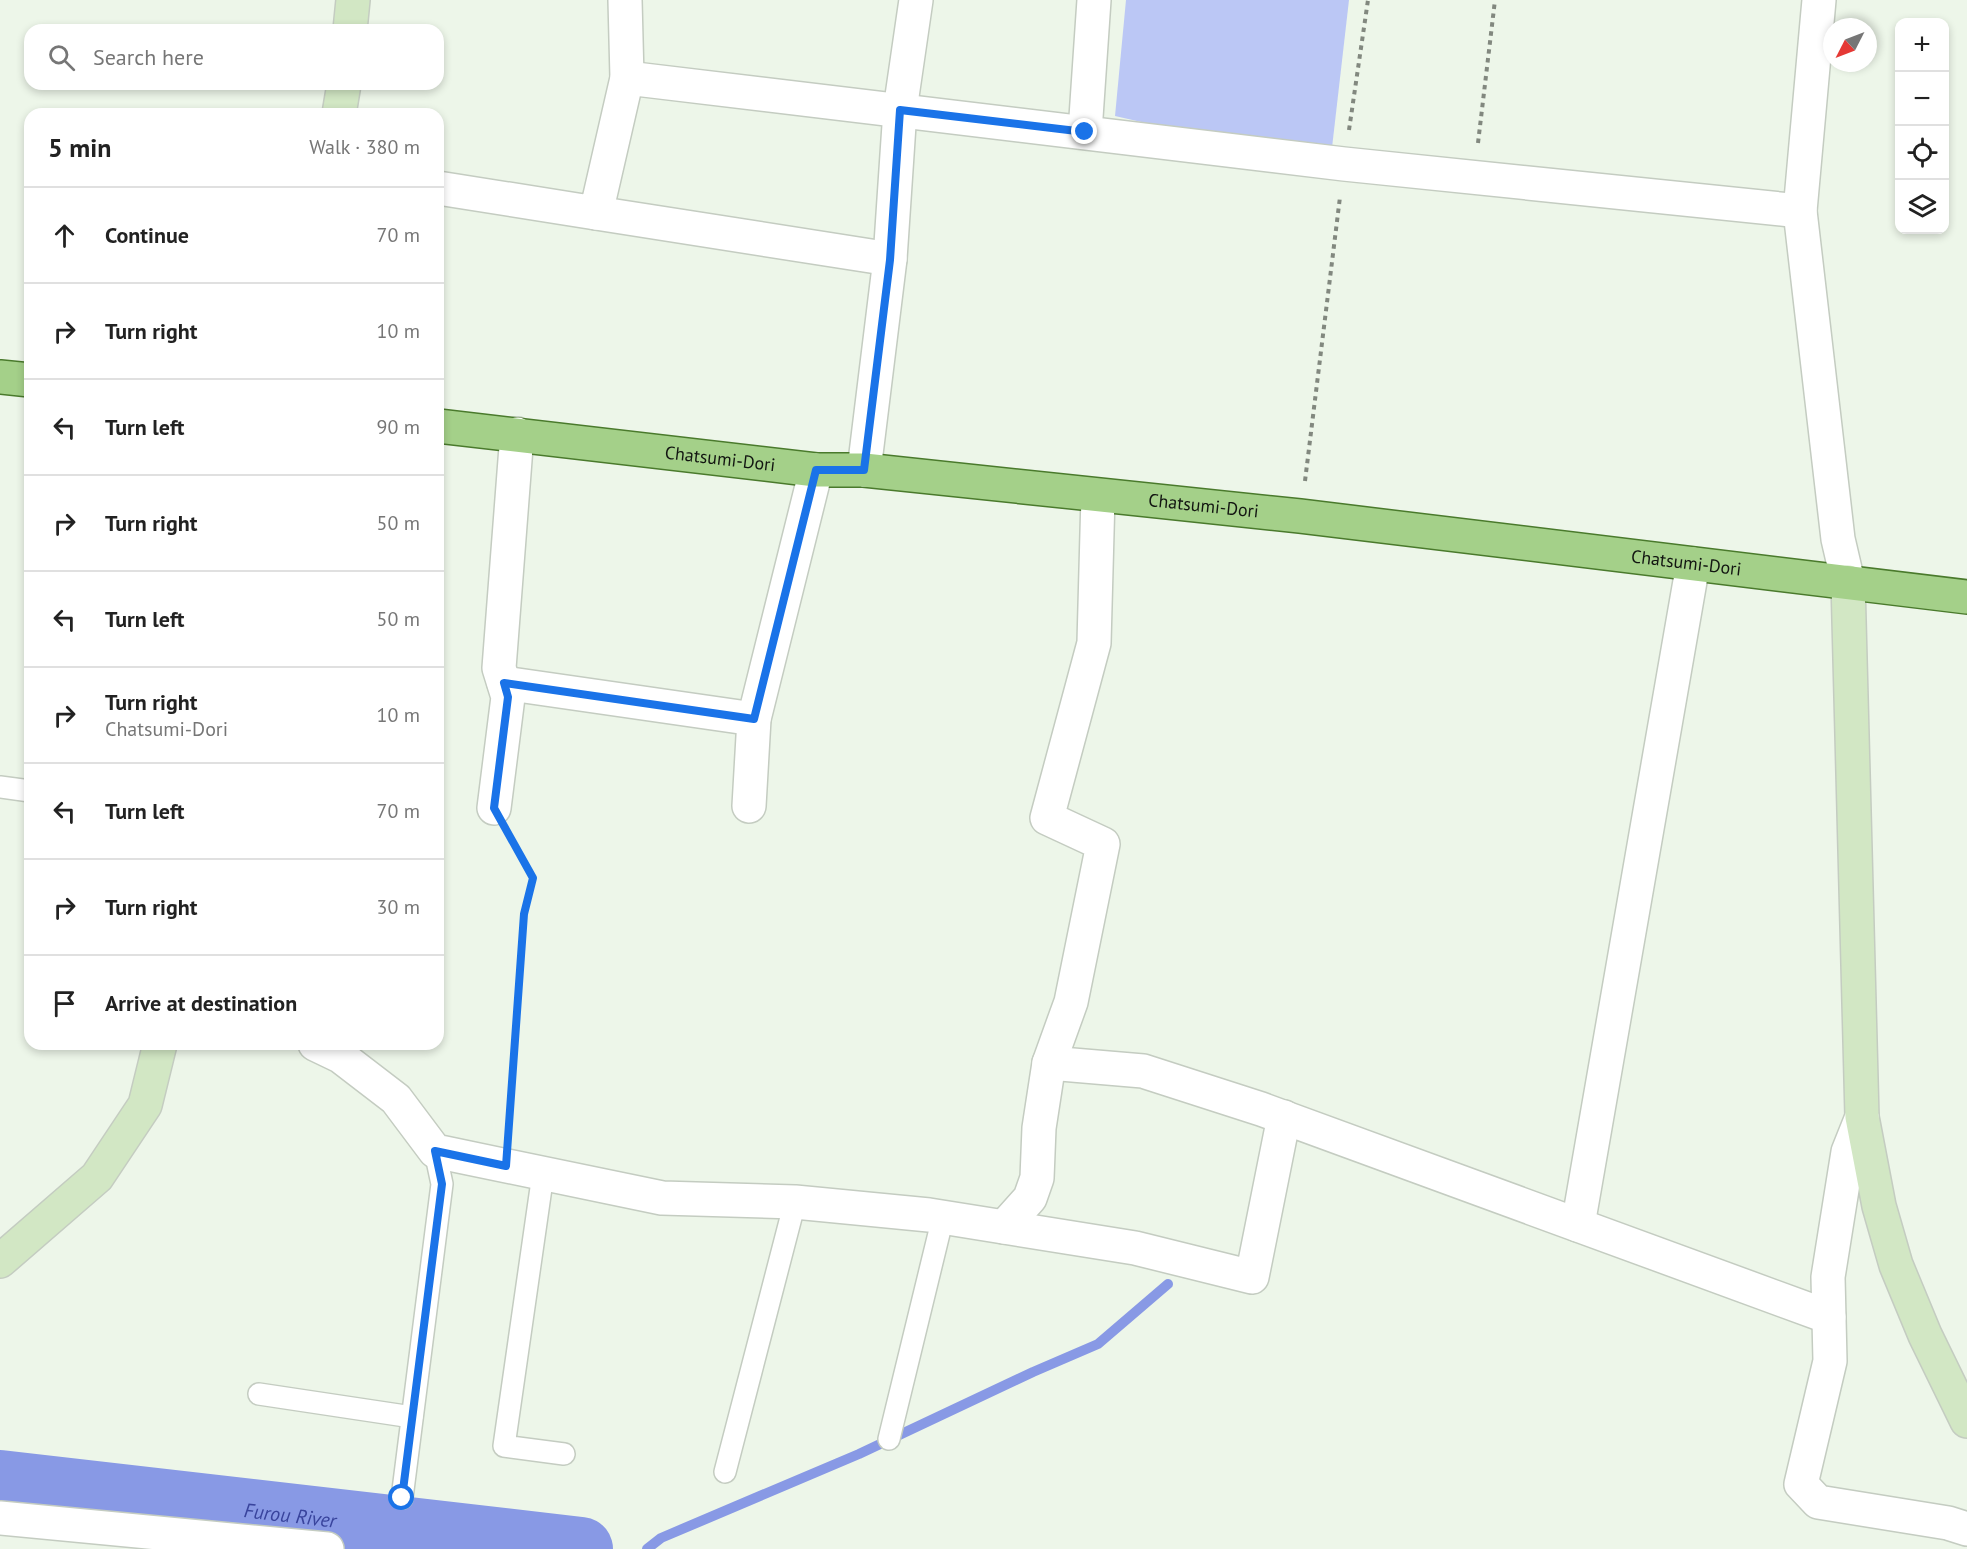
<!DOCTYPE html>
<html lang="en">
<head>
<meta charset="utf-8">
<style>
	:root { --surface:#fff; --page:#f6f6f6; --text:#222; --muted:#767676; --line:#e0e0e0 }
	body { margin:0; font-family:"PT Sans",sans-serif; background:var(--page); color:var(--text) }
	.controls { position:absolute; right:18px; top:18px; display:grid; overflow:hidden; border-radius:12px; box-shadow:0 3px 9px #0003 }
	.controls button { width:54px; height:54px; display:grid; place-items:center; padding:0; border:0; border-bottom:2px solid var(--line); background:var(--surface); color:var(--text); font:30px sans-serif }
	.compass { position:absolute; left:1823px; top:18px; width:54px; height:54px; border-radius:50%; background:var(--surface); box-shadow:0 3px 9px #0003; rotate:228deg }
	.stop { position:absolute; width:18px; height:18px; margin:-14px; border:4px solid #1a73e8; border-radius:50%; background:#fff }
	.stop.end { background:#1a73e8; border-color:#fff; box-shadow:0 2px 6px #0008 }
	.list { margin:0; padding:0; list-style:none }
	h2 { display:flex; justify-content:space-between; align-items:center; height:78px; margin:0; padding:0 24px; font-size:26px }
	h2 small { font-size:20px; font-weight:400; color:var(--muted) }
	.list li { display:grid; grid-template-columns:39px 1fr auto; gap:18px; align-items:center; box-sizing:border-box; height:96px; padding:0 24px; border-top:2px solid var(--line) }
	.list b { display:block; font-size:22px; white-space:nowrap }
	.list p { margin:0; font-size:20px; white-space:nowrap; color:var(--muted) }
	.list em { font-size:20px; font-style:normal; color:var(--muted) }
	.icon { flex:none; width:33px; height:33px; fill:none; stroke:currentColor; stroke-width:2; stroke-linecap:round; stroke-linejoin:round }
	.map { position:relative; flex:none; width:1967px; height:1549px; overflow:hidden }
	.search { position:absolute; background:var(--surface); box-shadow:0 3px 9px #0003; left:24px; top:24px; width:420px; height:66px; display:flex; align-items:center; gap:15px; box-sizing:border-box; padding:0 21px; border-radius:18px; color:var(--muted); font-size:22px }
	.panel { position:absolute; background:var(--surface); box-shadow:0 3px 9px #0003; left:24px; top:108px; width:420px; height:942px; border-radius:18px }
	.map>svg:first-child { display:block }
	.green { fill:#bbc7f5 }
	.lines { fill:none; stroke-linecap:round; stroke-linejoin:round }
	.stream { stroke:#8899e5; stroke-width:10 }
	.river { stroke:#8899e5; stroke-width:64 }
	.lane-casing { stroke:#c4ccc1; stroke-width:24 }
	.street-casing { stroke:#c4ccc1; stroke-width:36 }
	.secondary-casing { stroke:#c4ccc1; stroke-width:36 }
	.primary-casing { stroke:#4a7a2c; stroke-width:36 }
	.path { stroke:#82887f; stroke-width:4; stroke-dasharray:4.5 4.5; stroke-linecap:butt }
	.lane { stroke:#fff; stroke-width:21 }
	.street { stroke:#fff; stroke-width:33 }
	.secondary { stroke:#d2e7c4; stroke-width:33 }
	.primary { stroke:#a4d089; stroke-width:33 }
	.route { stroke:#1a73e8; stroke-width:8 }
	.labels { text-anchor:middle; stroke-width:6; stroke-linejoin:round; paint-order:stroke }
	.street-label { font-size:18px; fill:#121511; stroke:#fff }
	.water-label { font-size:20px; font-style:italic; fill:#39449d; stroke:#fff }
</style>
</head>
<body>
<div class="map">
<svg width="1967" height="1549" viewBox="0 0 1967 1549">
	<rect width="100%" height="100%" fill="#edf6e9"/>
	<polygon class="green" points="1126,0 1349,0 1330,165 1115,116"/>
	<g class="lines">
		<polyline class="stream" points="647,1549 661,1538 859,1454 1033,1372 1098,1344 1168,1284"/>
		<path class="river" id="s1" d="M0,1482L581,1549"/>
		<defs>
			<g id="lane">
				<polyline points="0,787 30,791"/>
				<polyline points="543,1174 504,1446 564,1454"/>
				<polyline points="259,1394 412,1417"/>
				<polyline points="889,1439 943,1217"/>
				<polyline points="725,1472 795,1202"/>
				<polyline points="402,1498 442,1184 435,1151"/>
			</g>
			<g id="street">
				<polyline points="1819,0 1800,211 1838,539 1848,582"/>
				<polyline points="627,78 1344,164 1800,211"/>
				<polyline points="1085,132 1094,0"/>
				<polyline points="438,188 596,213 627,78 625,0"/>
				<polyline points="596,213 890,259"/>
				<polyline points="864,470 890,259 900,110 916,0"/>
				<polyline points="504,683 754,719"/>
				<polyline points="749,806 754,719 816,470"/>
				<polyline points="494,808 508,697 499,668 517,434"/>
				<polyline points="315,1044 340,1056 396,1099 435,1151 662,1198 795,1202 929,1215 1135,1248 1252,1277 1284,1117"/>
				<polyline points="1049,1063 1143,1071 1261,1109 1829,1317"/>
				<polyline points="1862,1117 1848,1152 1828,1277 1830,1361 1801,1484 1818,1502 1948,1523 1967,1529"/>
				<polyline points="1578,1225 1693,564"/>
				<polyline points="1004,1227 1030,1198 1037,1178 1039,1128 1049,1063 1071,1002 1103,844 1047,818 1094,643 1098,496"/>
				<polyline points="0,1518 327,1549"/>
			</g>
			<g id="secondary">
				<polyline points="350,30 353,0"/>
				<polyline points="339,114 344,84"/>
				<polyline points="1848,582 1862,1117 1879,1206 1896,1265 1925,1335 1967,1421"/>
				<polyline points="0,1261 97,1177 145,1105 160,1044"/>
			</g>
			<g id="primary">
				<polyline points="0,377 30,380"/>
				<path id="s2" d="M438,426L816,470H864L1300,516L1967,597"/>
			</g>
		</defs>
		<use href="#lane" class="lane-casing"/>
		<use href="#street" class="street-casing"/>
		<use href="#secondary" class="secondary-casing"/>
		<use href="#primary" class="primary-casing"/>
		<g class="path">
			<polyline points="1349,130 1368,0"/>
			<polyline points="1478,143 1495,0"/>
			<polyline points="1305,481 1340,197"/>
			<polyline points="508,1132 524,914 533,878 511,838"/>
		</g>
		<use href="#lane" class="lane"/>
		<use href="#street" class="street"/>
		<use href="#secondary" class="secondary"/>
		<use href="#primary" class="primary"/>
	</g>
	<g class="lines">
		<polyline class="route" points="402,1498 442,1184 435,1151 506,1166 524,914 533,878 494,808 508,697 504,683 754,719 816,470 864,470 890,260 900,110 1085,132"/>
	</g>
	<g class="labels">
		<g class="street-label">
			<text dy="6" stroke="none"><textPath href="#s2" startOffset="284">Chatsumi-Dori</textPath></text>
			<text dy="6" stroke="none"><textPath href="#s2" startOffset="770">Chatsumi-Dori</textPath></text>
			<text dy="6" stroke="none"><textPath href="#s2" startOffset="1256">Chatsumi-Dori</textPath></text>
		</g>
		<g class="water-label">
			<text dy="7" stroke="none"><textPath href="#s1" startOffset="292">Furou River</textPath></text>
		</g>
	</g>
</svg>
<div class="controls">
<button>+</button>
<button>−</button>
<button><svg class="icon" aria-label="locate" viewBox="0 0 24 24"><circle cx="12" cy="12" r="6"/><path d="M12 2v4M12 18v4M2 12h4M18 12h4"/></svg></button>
<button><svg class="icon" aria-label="layers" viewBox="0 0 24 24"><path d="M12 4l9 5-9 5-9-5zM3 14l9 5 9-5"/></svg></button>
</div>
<svg class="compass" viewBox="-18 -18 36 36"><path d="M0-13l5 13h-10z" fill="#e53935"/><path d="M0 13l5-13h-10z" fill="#767676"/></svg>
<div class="stop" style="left:402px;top:1498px"></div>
<div class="stop end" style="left:1085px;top:132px"></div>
<div class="search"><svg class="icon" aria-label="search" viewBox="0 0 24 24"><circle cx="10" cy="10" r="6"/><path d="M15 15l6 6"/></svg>Search here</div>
<section class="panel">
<h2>5 min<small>Walk · 380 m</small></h2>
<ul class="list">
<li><svg class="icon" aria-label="ahead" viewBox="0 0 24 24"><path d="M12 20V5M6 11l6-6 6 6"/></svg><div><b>Continue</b></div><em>70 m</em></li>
<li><svg class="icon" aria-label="right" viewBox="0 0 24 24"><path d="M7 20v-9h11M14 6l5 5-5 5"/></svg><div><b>Turn right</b></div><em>10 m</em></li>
<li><svg class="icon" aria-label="left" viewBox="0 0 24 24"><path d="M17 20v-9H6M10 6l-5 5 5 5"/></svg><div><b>Turn left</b></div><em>90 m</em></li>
<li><svg class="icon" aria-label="right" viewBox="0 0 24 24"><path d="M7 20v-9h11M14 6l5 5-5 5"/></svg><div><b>Turn right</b></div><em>50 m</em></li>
<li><svg class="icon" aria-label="left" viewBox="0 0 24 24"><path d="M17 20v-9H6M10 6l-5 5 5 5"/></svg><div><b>Turn left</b></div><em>50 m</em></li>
<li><svg class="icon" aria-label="right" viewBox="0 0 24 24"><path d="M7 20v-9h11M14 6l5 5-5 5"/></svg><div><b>Turn right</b><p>Chatsumi-Dori</p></div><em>10 m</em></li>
<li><svg class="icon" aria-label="left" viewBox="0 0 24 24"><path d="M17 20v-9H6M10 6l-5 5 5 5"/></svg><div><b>Turn left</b></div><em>70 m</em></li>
<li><svg class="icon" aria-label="right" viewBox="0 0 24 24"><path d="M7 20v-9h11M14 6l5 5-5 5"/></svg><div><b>Turn right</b></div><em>30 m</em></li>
<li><svg class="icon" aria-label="arrive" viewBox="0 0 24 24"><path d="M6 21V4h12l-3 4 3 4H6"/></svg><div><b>Arrive at destination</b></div></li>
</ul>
</section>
</div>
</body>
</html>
